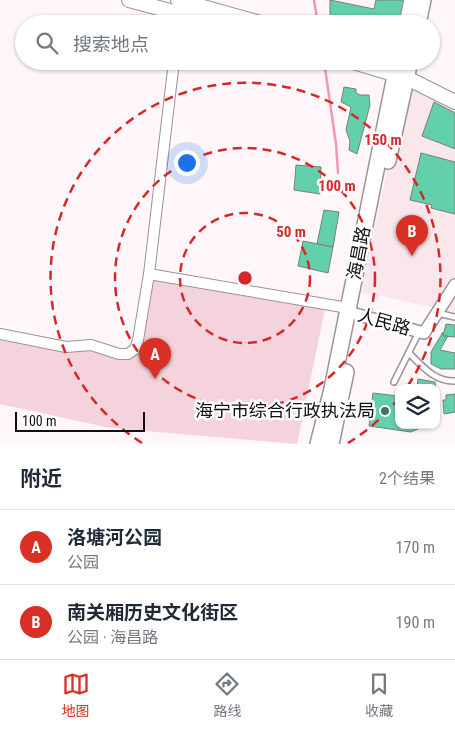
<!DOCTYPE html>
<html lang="zh">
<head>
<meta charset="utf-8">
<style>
	:root { --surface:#fff; --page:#f2f2f3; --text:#1f2937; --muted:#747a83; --line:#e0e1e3; --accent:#d93025 }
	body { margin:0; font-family:"Roboto Condensed","Noto Sans SC",sans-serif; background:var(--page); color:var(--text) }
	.controls { position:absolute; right:15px; bottom:15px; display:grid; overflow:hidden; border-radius:10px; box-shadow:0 1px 4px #0004 }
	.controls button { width:45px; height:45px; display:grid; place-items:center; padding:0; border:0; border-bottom:1px solid var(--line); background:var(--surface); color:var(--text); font:25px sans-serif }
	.scale { position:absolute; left:15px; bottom:12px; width:130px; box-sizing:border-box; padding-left:5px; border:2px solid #120f10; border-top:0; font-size:14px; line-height:18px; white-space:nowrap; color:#120f10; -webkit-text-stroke:4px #fff; paint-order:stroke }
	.you { position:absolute; left:186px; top:162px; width:18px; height:18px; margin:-12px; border:4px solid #fff; border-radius:50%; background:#1a73e8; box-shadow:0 0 0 8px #1a73e833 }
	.badge { display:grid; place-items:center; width:32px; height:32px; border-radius:50%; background:var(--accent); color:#fff; font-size:16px; font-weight:700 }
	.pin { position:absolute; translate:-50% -41px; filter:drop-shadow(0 1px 2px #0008) }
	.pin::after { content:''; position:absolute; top:26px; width:18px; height:15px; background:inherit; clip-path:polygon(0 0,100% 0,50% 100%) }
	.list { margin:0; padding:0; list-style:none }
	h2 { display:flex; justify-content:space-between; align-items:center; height:65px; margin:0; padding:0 20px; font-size:21px }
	h2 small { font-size:16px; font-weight:400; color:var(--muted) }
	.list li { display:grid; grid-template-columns:32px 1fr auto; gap:15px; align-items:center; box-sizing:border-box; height:75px; padding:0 20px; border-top:1px solid var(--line) }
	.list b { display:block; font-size:19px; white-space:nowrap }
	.list p { margin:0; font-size:16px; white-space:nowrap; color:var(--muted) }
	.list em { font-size:16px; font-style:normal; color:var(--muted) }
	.icon { flex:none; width:28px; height:28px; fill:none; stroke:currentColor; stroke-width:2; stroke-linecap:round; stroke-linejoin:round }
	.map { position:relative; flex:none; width:455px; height:444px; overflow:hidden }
	.search { position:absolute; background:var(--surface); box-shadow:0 1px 4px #0004; left:15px; right:15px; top:15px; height:55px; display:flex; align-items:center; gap:12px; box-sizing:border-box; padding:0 18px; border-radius:28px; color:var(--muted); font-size:19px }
	.sheet { height:215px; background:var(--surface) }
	nav { display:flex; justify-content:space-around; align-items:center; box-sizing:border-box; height:70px; border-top:1px solid var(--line); background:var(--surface); font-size:14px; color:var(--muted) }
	nav a { display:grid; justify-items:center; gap:2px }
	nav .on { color:var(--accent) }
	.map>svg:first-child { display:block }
	.built { fill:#f9e7ec }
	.green { fill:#f5d3dd }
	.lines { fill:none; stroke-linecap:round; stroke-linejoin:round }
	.stream { stroke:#f298b7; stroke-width:2.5 }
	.building { fill:#64cfab; stroke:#77807c }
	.service-casing { stroke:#9c9396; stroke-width:8 }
	.minor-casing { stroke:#9c9396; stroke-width:12 }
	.tertiary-casing { stroke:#9c9396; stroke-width:14 }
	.secondary-casing { stroke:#9c9396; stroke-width:16 }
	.primary-casing { stroke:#9c9396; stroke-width:18 }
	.service { stroke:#fff; stroke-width:5 }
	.minor { stroke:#fff; stroke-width:10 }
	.tertiary { stroke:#fff; stroke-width:11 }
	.secondary { stroke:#fff; stroke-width:14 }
	.primary { stroke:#fff; stroke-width:15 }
	.ring { fill:none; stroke:#d62828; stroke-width:2.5; stroke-dasharray:9 6 }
	.poi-dot { fill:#3b7762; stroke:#fff; stroke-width:2 }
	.labels { text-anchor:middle; stroke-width:5; stroke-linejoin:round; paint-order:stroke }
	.street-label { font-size:18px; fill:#120f10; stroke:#fff }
	.poi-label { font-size:18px; fill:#120f10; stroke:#fff; text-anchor:end }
	.centre { fill:#d62828; stroke:#fff; stroke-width:2.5 }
	.ring-label { font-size:15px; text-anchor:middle; font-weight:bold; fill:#d62828; stroke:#fff; stroke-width:5; stroke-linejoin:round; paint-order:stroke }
</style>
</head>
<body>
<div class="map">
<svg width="455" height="444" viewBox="0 0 455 444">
	<rect width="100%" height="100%" fill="#fff6f9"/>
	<polygon class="built" points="407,78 455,105 455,312 361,292"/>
	<polygon class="green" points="149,274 326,304 297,444 110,428 0,404 0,334 91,345 119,354 135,349"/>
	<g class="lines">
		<g class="stream">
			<polyline points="314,0 318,24"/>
			<polyline points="324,61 336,144 338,173"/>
		</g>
	</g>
	<g class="building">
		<polygon points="330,0 374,9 376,0 405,0 402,24 330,24"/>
		<polygon points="344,87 356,89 356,93 360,95 369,95 370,105 357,154 349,150 350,141 346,130 351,107 341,102"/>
		<polygon points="434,102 455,113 455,149 422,136"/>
		<polygon points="421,153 455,162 455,214 431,208 432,205 410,200"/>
		<polygon points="296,165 321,167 320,194 294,190"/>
		<polygon points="324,210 339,212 333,247 317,244"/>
		<polygon points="303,241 333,247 328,273 298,266"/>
		<polygon points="446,324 455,325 455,337 443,336"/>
		<polygon points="443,332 443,336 448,336 440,350 455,353 455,369 441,369 431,364 431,352"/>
		<polygon points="418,379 435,382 436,388 417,388"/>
		<polygon points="373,393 399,396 399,425 427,425 411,432 369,426"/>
		<polygon points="455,394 455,412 444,414 443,400 446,400 446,395"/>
	</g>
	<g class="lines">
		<defs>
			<g id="service">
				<polyline points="437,313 455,317"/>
				<path d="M409,353C422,366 435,382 455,381"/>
				<polyline points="394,382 419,332"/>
			</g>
			<g id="minor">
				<polyline points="149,274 348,308"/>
				<polyline points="0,334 66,347 91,345 119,354 128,354 135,349 138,340 149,274 174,61"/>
			</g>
			<polyline id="tertiary" points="348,312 424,333 455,285"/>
			<g id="secondary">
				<polyline points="129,0 218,24"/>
				<polyline points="178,0 264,24"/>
				<polyline points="350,61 407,78 455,102"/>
			</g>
			<g id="primary">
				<polyline points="407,24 412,0"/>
				<polyline points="418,24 423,0"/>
				<polyline points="388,161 410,61"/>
				<polyline points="318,444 332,389 398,61"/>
				<polyline points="331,444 346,372"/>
			</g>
		</defs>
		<use href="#service" class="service-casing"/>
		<use href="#minor" class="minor-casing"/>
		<use href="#tertiary" class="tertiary-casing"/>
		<use href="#secondary" class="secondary-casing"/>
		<use href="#primary" class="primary-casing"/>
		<use href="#service" class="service"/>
		<use href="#minor" class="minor"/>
		<use href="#tertiary" class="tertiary"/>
		<use href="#secondary" class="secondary"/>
		<use href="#primary" class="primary"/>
	</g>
	<g class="ring">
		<circle cx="245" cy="278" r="65"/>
		<circle cx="245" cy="278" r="130"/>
		<path d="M399 398A195 195 0 0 1 348 443M142 443A195 195 0 1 1 407 387"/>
	</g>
	<circle class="poi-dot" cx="385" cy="411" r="5"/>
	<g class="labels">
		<g class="street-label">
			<text transform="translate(359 253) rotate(-79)" y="6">海昌路</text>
			<text transform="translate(384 322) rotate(16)" y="6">人民路</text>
		</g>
		<g class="poi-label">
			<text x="375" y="417">海宁市综合行政执法局</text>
		</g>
	</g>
	<circle cx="245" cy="278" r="8" class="centre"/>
	<g class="ring-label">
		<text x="383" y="145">150 m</text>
		<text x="337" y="191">100 m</text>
		<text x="291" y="237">50 m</text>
	</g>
</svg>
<div class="controls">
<button><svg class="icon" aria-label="layers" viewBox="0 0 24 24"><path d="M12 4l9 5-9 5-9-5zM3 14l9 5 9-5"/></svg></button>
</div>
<div class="scale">100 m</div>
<div class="you"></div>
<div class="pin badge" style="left:155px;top:379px">A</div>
<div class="pin badge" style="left:412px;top:256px">B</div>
<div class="search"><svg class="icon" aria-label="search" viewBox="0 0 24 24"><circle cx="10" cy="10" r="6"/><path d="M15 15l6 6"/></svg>搜索地点</div>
</div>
<section class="sheet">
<h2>附近<small>2个结果</small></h2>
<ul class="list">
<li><span class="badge">A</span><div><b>洛塘河公园</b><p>公园</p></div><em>170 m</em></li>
<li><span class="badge">B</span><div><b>南关厢历史文化街区</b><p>公园 · 海昌路</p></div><em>190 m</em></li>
</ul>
</section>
<nav>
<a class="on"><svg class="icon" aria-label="map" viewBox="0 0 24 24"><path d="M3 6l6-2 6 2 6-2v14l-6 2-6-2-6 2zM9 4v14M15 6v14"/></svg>地图</a>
<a><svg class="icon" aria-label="directions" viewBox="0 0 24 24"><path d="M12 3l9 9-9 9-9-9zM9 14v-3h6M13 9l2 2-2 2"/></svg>路线</a>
<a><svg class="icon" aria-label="saved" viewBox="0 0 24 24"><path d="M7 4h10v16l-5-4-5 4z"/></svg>收藏</a>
</nav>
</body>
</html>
